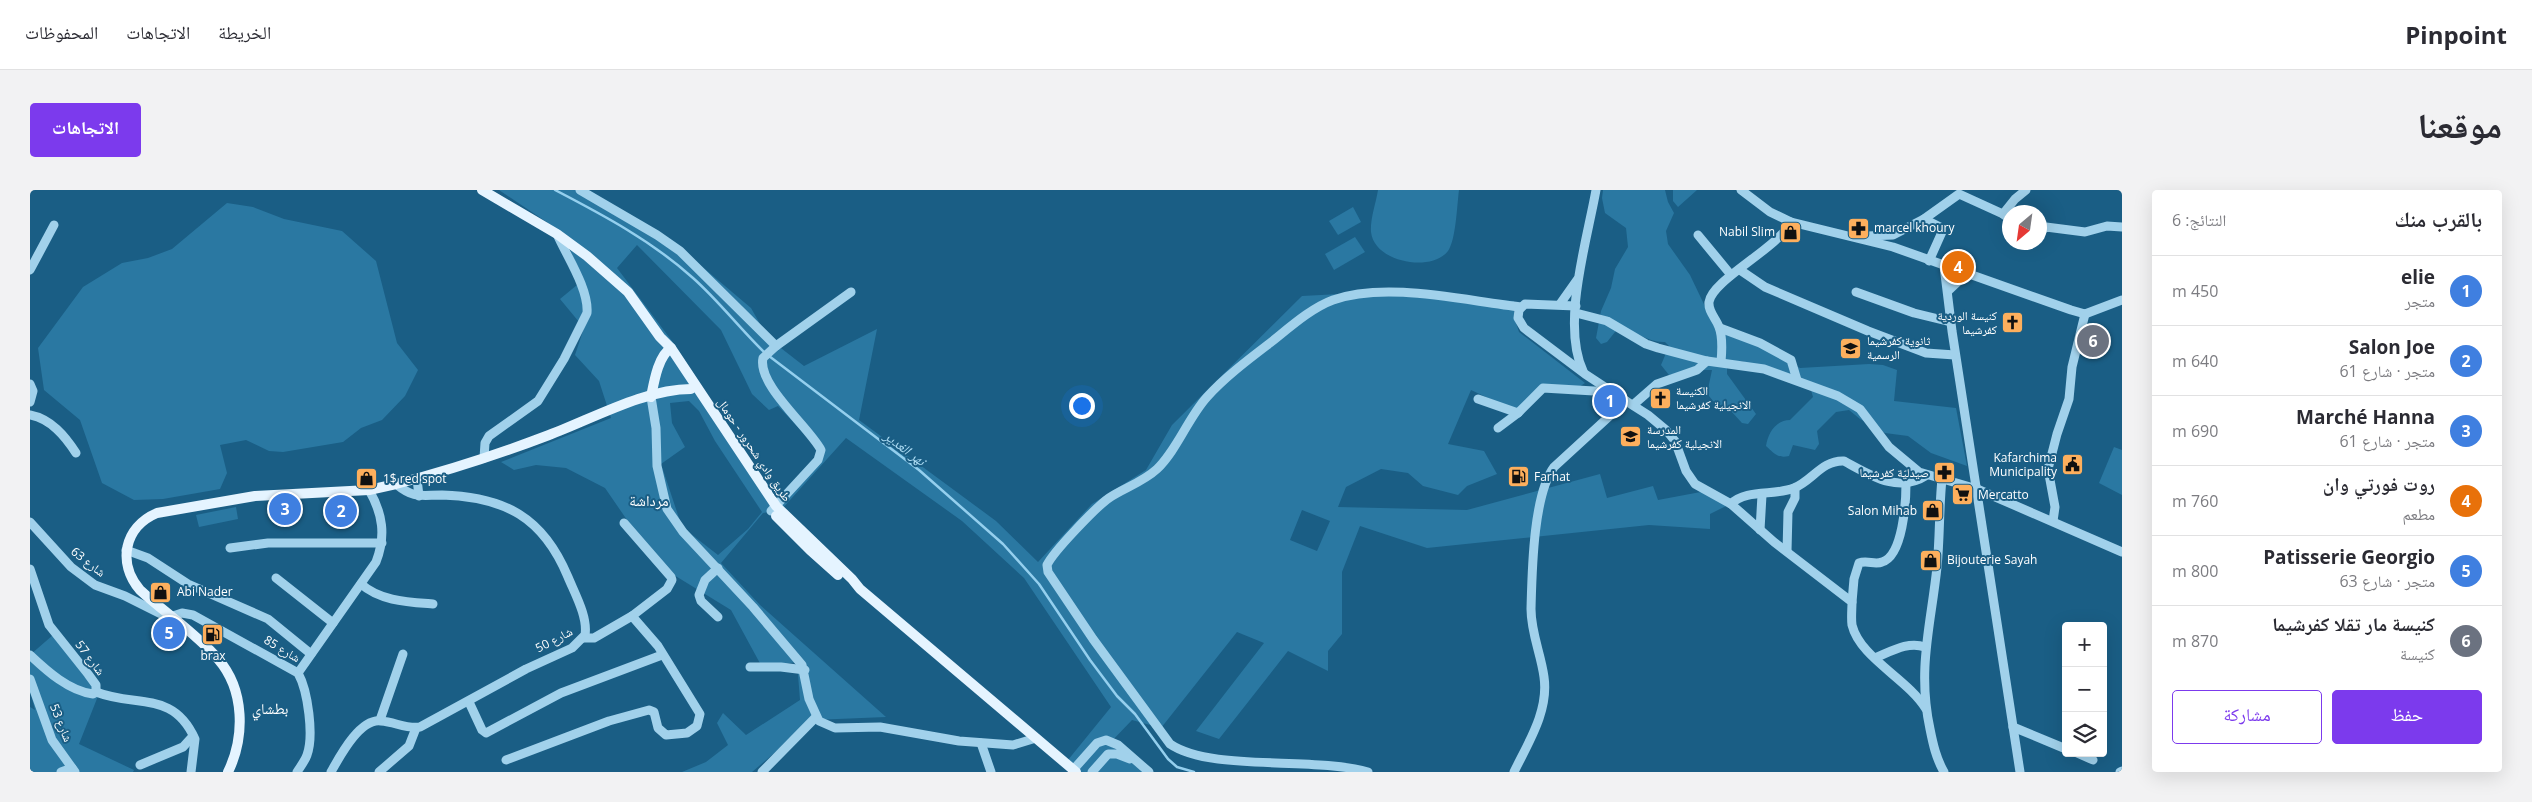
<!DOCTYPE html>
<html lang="ar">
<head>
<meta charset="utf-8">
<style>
	:root { --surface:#fff; --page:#f2f2f3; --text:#2b2b33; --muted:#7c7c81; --line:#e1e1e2; --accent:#7c3aed }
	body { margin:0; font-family:"Open Sans","Noto Naskh Arabic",sans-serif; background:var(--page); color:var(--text); direction:rtl }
	.controls { position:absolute; right:15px; bottom:15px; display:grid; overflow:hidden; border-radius:5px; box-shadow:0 5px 20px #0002 }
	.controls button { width:45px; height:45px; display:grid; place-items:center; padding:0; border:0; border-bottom:1px solid var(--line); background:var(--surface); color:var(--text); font:25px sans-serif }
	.compass { position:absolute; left:1972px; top:15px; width:45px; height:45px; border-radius:50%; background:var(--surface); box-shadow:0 5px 20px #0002; rotate:209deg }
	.you { position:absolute; left:1051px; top:215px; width:18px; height:18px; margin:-12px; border:4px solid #fff; border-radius:50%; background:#1a73e8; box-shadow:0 0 0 8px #1a73e833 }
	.badge { display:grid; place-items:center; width:32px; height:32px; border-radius:50%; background:var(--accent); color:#fff; font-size:16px; font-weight:700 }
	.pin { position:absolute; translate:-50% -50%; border:2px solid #fff; box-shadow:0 1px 5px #0006 }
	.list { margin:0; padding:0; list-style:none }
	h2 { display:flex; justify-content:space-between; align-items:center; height:65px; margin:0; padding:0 20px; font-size:21px }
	h2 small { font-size:16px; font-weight:400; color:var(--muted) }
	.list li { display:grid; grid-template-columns:32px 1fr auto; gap:15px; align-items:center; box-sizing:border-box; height:70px; padding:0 20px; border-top:1px solid var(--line) }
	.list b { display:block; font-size:19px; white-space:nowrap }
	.list p { margin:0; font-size:16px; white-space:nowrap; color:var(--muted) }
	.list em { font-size:16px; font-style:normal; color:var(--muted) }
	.actions { display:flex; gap:10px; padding:15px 20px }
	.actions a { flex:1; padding:11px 0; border:1px solid var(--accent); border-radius:5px; text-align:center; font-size:18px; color:var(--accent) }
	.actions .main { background:var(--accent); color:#fff }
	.icon { flex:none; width:28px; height:28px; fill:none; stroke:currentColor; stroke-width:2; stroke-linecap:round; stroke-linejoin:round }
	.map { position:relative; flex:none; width:2092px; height:582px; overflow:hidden; direction:ltr; border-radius:5px }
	header { display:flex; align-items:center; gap:30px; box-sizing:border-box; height:70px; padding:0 25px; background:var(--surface); border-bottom:1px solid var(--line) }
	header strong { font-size:24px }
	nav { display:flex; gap:28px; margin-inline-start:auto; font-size:18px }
	.intro { display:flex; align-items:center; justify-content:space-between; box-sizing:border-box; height:120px; padding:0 30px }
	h1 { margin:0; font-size:35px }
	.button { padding:12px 22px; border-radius:5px; background:var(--accent); color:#fff; font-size:18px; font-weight:700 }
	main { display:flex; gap:30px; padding:0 30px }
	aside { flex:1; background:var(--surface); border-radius:5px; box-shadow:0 5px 20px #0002 }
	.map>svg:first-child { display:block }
	.green { fill:#2a78a2; fill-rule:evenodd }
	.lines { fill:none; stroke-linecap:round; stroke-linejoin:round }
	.stream { stroke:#94cfee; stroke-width:2.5 }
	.minor { stroke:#a1d1eb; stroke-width:9 }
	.major { stroke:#e5f4ff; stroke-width:10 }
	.labels { text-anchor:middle; stroke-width:4; stroke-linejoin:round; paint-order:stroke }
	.poi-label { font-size:12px; fill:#fff; stroke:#1a5e85; text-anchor:start }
	.street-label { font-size:12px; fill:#fff; stroke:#1a5e85 }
	.water-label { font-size:14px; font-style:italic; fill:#acdbf3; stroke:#1a5e85 }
	.quarter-label { font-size:15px; fill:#fff; stroke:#1a5e85 }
</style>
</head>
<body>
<header>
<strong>Pinpoint</strong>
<nav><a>الخريطة</a><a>الاتجاهات</a><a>المحفوظات</a></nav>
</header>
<div class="intro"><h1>موقعنا</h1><a class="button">الاتجاهات</a></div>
<main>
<aside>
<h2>بالقرب منك<small>النتائج: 6</small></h2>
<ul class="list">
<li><span class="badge" style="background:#3f7fe0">1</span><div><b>elie</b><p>متجر</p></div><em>450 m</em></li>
<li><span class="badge" style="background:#3f7fe0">2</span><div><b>Salon Joe</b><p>متجر · شارع 61</p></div><em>640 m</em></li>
<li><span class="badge" style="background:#3f7fe0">3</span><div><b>Marché Hanna</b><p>متجر · شارع 61</p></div><em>690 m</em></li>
<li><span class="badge" style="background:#e8710a">4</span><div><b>روت فورتي وان</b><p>مطعم</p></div><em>760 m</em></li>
<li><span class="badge" style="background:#3f7fe0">5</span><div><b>Patisserie Georgio</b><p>متجر · شارع 63</p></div><em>800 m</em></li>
<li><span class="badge" style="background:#6b7280">6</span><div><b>كنيسة مار تقلا كفرشيما</b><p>كنيسة</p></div><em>870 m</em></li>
</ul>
<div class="actions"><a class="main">حفظ</a><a>مشاركة</a></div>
</aside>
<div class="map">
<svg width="2092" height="582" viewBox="0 0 2092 582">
	<rect width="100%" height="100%" fill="#1a5e85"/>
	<g class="green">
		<path d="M469,0H558L650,58L721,118L738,148L774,176L847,139L829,230L966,331L1008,372L1062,314L1116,280L1142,235L1272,106L1385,100L1407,106L1484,111V127L1489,142L1555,193L1549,197L1513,195L1488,222L1441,200L1418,254L1454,261L1467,284L1437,296L1428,305L1393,296L1378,283L1351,279L1316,297L1308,317L1437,320L1570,284L1577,308L1623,296L1628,310L1676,301L1702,313L1680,324V339L1619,335L1397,358L1330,336L1312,382V444L1298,461V481L1258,461L1189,549L1166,541L1234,453L1207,442L1131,538L1102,530L1079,554L1113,582H1051L1038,570L1081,517L994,388L932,331L816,248L751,320L733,323L691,373L730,415L856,527L783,530L722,582H652L676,572L698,555L687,533L693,523L716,545L770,510L767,472L732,477L701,420L639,382L606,343L575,298L536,278L506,275L484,280L471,272L581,228L569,191L545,165L554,138L530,109L553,90L533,43ZM607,55L691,140L722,204L739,220L748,216L783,253L789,266L746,311L645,155L587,78ZM659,211L669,221L685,251L732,322L718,339L688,365L652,337L631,274L655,257L642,233L640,213ZM1272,320L1300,331L1287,361L1260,350Z"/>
		<path d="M1348,0H1429C1427,15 1426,50 1418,61C1401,83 1344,72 1341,42C1340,29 1346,13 1348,0Z"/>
		<path d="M1573,0H1635L1638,12L1644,23L1636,41L1638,54L1660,85L1682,131L1770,178L1839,174L1853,175L1867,180L1864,211L1926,218L1937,276L1901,263L1878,246L1855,243L1830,229L1819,220L1806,222L1787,241L1789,254L1785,260L1763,255L1759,266C1748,269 1744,263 1736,256C1738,243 1746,230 1760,230L1783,207L1781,200C1766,194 1721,170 1707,171C1702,171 1700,174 1697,177V184L1726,224L1718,234L1712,233L1701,221L1683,211L1679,206L1678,199L1682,180H1660L1639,185L1631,175L1639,156L1635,152C1619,153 1605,141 1589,137L1577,152L1571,154L1566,148L1571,121L1581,98L1585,79L1598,57L1596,38L1575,23L1572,8Z"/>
		<polygon points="1643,0 1667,0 1648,17 1643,11"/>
		<polygon points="197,13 223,17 254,29 312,41 346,71 367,153 388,180 375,206 352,230 331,238 313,252 253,262 239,261 216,250 190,255 197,283 190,299 133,309 104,310 72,293 50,230 14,200 8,158 53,97 92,73 118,68 142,59"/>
		<polygon points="1323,17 1331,32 1308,45 1299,31"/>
		<polygon points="1325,47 1335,62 1304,80 1295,64"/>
		<polygon points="2084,257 2092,260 2092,305 2069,293"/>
		<polygon points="206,317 208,329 169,337 166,325"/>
		<polygon points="23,445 70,501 49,554 104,580 103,582 0,582 0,517 5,520 0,501 0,465"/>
	</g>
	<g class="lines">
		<g class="stream">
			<path d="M525,0C573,25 622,51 663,88C689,111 710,139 735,163"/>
			<polyline points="739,166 889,280 973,354 1009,394 1060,470 1087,506 1105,524 1138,569 1147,577 1164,582"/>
		</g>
		<g class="minor">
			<polyline points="550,0 627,45 650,61 746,156"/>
			<polyline points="1711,0 1740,22 1761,32 1863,57 2041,120 2055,124 2092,110"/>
			<polyline points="1973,24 1985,9 1996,0"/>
			<polyline points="1894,29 1910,37 1912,42 1899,71"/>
			<polyline points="2010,42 2016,37 2055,42 2077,36 2092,37"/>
			<polyline points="1668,45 1701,85"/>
			<polyline points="1837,46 1863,45 1894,29 1929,4 1973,24 1980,29"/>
			<polyline points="1914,76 1922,141 1990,582"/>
			<polyline points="0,80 24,35"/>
			<polyline points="1710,80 1735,97 1838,141 1896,163 1925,165"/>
			<polyline points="1918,101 1936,84"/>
			<polyline points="1826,102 1884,123 1921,132"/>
			<polyline points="1530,114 1547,90"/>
			<polyline points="1546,123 1577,131 1616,154 1628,158 1677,171 1734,179 1808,206 1830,219 1859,257 1889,282 1947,299 2092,362"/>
			<polyline points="1690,138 1730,153 1761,170 1767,190"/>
			<path d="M1691,172C1692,161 1693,147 1689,137C1686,128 1678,122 1679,112C1682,90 1748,58 1761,32"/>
			<path d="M1553,181C1531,134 1557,51 1566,0"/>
			<polyline points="0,194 3,201 0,212"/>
			<polyline points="621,207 626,238 627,276 637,319 653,342 723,417 772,475 779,509 789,531 805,538 850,537 929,551 983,555 1006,548"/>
			<polyline points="1448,209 1488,223 1513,198 1581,202"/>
			<path d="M1596,211L1618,225L1636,240L1645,251L1656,281L1665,294L1701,314L1744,352L1822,412C1822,419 1821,428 1822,435C1830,468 1878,489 1896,519"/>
			<polyline points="1603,215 1627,194 1667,180 1677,171"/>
			<path d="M0,225C21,229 35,246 46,263"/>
			<polyline points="1468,238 1488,223"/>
			<path d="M454,268L455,253L459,246L508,211L534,169L557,123C559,99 536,65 527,44"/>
			<polyline points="387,289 389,306"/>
			<path d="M1912,289C1909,318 1910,347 1907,377C1901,435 1887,479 1900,539C1903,554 1906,568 1914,582"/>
			<path d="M1701,314C1716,299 1745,306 1764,298C1782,291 1792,270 1814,271C1840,285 1868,304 1897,285"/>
			<path d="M741,321L788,270L791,260C779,237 727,195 733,168L746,156L821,102"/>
			<polyline points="2023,331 2025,317 2018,279 2027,244 2039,209 2042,177 2055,124"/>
			<path d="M0,332L41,377L65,395L95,406L133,425L140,427L152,423L163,425L268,483C278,501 284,546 277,565C275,571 270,577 267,582"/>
			<polyline points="594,333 641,387 642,390 637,399 602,426"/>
			<polyline points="1730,340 1732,305"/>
			<polyline points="200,358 238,353 352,353"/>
			<polyline points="96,360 118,368 158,394 238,429 281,464"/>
			<polyline points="1757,361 1758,322 1765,308 1765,298"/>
			<polyline points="688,378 675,390 669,405 671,411 688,427"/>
			<path d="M0,379L19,435L58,484L66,495V502L63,504C39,501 17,481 0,465"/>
			<polyline points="246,388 303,433"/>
			<path d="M331,394C350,411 378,412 403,414"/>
			<path d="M1822,412L1824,389L1829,373C1837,370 1845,375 1852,372C1873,366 1876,312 1876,293"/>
			<path d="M1845,468C1862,461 1878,451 1895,457"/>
			<polyline points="720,477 751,477 775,480"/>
			<path d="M268,483L346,372C356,346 353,324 339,300"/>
			<polyline points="0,489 22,550 45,582"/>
			<path d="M66,502C107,518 143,500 165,549L161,582"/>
			<polyline points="439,512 452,540 456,543 531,503 632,465"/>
			<polyline points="350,530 373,464"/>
			<polyline points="1983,537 2036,559"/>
			<polyline points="951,553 961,582"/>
			<polyline points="2047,563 2063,570"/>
			<polyline points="476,570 579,531 619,520 624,522 628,538 636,545 657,543 667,536 670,524 628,456 602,426 564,448 554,448"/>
			<polyline points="110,575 153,557 163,546"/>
			<polyline points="1043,580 1067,553 1076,550 1088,555 1119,582"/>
			<polyline points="31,582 42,578"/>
			<path d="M301,582C310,566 330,528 351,531C365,532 376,539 390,537L496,479L542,458L555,445C558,427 545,404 538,387C513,327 475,307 412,305C391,305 384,309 366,294"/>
			<polyline points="349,582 379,556 386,538"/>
			<polyline points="732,582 786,527"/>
			<polyline points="1062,582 1078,564 1087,564 1100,569"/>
			<path d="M1338,582C1283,566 1181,582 1140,554L1063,449L1018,382L1017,375C1023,362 1066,317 1079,308C1094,298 1113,292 1127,279C1147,260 1158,228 1177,207C1195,187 1219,169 1240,153C1259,138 1281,118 1303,110C1357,91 1435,111 1491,117"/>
			<path d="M1484,582C1498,553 1519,521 1514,487C1511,464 1501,443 1501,419C1502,383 1503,305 1524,277L1596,211L1555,184L1494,138L1488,128L1489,120L1495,114L1546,116"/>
			<polyline points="2090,582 2092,581"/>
		</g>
		<g class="major">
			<polyline points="452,0 527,44 557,66 598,102 630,147 641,158 746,316 822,389 830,399 1046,582"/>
			<path d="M621,207C624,192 628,166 641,158"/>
			<polyline points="746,326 780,360 808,385"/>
			<path d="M198,582C215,547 215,500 188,469C167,444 135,423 110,400C87,373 94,337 127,323L225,306L339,300L366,294C417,281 469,264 519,245C562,229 615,199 661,199"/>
		</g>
	</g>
	<defs>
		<symbol id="pharmacy-square" viewBox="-11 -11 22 22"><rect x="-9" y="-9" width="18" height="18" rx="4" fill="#fdaf5d" stroke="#1a5e85"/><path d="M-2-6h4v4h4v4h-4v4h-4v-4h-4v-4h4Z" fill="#111"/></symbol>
		<symbol id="shop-square" viewBox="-11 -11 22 22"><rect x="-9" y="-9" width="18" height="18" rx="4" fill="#fdaf5d" stroke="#1a5e85"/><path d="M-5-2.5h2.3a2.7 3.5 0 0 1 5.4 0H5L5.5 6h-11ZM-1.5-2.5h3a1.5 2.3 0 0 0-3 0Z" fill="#111"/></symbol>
		<symbol id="church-square" viewBox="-11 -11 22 22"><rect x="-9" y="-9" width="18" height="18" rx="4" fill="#fdaf5d" stroke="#1a5e85"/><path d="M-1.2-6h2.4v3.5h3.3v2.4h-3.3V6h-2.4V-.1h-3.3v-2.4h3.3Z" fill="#111"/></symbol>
		<symbol id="school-square" viewBox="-11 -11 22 22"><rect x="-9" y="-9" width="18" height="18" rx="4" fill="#fdaf5d" stroke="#1a5e85"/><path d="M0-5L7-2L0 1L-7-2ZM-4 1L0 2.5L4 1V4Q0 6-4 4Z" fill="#111"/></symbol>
		<symbol id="civic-square" viewBox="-11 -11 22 22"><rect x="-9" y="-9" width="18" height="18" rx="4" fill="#fdaf5d" stroke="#1a5e85"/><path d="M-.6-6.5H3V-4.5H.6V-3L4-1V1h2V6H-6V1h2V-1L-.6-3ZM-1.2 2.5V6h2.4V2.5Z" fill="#111"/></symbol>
		<symbol id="fuel-square" viewBox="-11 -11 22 22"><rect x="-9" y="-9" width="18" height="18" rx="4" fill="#fdaf5d" stroke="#1a5e85"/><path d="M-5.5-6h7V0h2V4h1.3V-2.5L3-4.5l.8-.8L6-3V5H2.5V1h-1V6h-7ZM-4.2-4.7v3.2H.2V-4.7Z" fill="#111"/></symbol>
		<symbol id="supermarket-square" viewBox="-11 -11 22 22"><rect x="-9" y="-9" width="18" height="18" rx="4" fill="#fdaf5d" stroke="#1a5e85"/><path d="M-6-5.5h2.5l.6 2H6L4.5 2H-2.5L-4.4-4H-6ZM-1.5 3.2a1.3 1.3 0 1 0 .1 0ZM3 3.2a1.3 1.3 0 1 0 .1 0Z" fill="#111"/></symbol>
	</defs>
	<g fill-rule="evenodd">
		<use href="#pharmacy-square" x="1816" y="26" width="25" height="25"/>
		<use href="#shop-square" x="1748" y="30" width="25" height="25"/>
		<use href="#church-square" x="1970" y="120" width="25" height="25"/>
		<use href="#school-square" x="1808" y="146" width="25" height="25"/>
		<use href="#church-square" x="1618" y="196" width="25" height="25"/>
		<use href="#school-square" x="1588" y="234" width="25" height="25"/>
		<use href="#civic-square" x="2030" y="262" width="25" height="25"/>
		<use href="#pharmacy-square" x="1902" y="270" width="25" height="25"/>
		<use href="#fuel-square" x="1476" y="274" width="25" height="25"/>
		<use href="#shop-square" x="324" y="276" width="25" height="25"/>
		<use href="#supermarket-square" x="1920" y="292" width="25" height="25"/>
		<use href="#shop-square" x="1890" y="308" width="25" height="25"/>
		<use href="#shop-square" x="1888" y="358" width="25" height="25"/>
		<use href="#shop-square" x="118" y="390" width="25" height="25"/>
		<use href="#fuel-square" x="170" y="432" width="25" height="25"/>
	</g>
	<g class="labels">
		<g class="poi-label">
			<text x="1844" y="42">marcel khoury</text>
			<text x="1745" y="46" text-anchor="end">Nabil Slim</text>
			<text x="1967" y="130" text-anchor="end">كنيسة الوردية<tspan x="1967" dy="14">كفرشيما</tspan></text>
			<text x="1837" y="155">ثانوية كفرشيما<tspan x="1837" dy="14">الرسمية</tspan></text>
			<text x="1646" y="205">الكنيسة<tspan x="1646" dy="14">الانجيلية كفرشيما</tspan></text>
			<text x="1617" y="244">المدرسة<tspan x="1617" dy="14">الانجيلية كفرشيما</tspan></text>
			<text x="2027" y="272" text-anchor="end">Kafarchima<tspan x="2027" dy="14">Municipality</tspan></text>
			<text x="1899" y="287" text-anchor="end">صيدليّة كفرشيما</text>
			<text x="1504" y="291">Farhat</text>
			<text x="353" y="293">1$ red spot</text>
			<text x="1948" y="309">Mercatto</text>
			<text x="1887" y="325" text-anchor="end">Salon Mihab</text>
			<text x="1917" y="374">Bijouterie Sayah</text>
			<text x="147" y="406">Abi Nader</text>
			<text x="183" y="470" text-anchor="middle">brax</text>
		</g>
		<g class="street-label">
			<text transform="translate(724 260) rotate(56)" y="4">طريق وادي شحرور - حومال</text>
			<text transform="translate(58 372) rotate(38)" y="4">شارع 63</text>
			<text transform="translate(524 450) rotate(-28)" y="4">شارع 50</text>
			<text transform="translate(252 459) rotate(31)" y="4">شارع 85</text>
			<text transform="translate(60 468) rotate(53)" y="4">شارع 57</text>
			<text transform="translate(31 533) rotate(68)" y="4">شارع 53</text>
		</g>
		<g class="water-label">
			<text transform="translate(875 258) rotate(37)" y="5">نهر الغدير</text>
		</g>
		<g class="quarter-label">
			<text x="619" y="316">مرداشة</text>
			<text x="240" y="524">بطشاي</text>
		</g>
	</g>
</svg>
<div class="controls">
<button>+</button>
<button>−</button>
<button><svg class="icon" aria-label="layers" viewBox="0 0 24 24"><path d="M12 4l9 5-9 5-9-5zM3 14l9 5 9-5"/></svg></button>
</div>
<svg class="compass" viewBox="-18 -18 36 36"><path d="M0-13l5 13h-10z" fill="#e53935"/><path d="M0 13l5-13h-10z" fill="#7c7c81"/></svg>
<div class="you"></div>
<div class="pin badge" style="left:1580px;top:211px;background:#3f7fe0">1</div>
<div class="pin badge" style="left:311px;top:321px;background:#3f7fe0">2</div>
<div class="pin badge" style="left:255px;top:319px;background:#3f7fe0">3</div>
<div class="pin badge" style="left:1928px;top:77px;background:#e8710a">4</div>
<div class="pin badge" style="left:139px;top:443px;background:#3f7fe0">5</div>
<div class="pin badge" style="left:2063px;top:151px;background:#6b7280">6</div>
</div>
</main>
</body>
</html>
